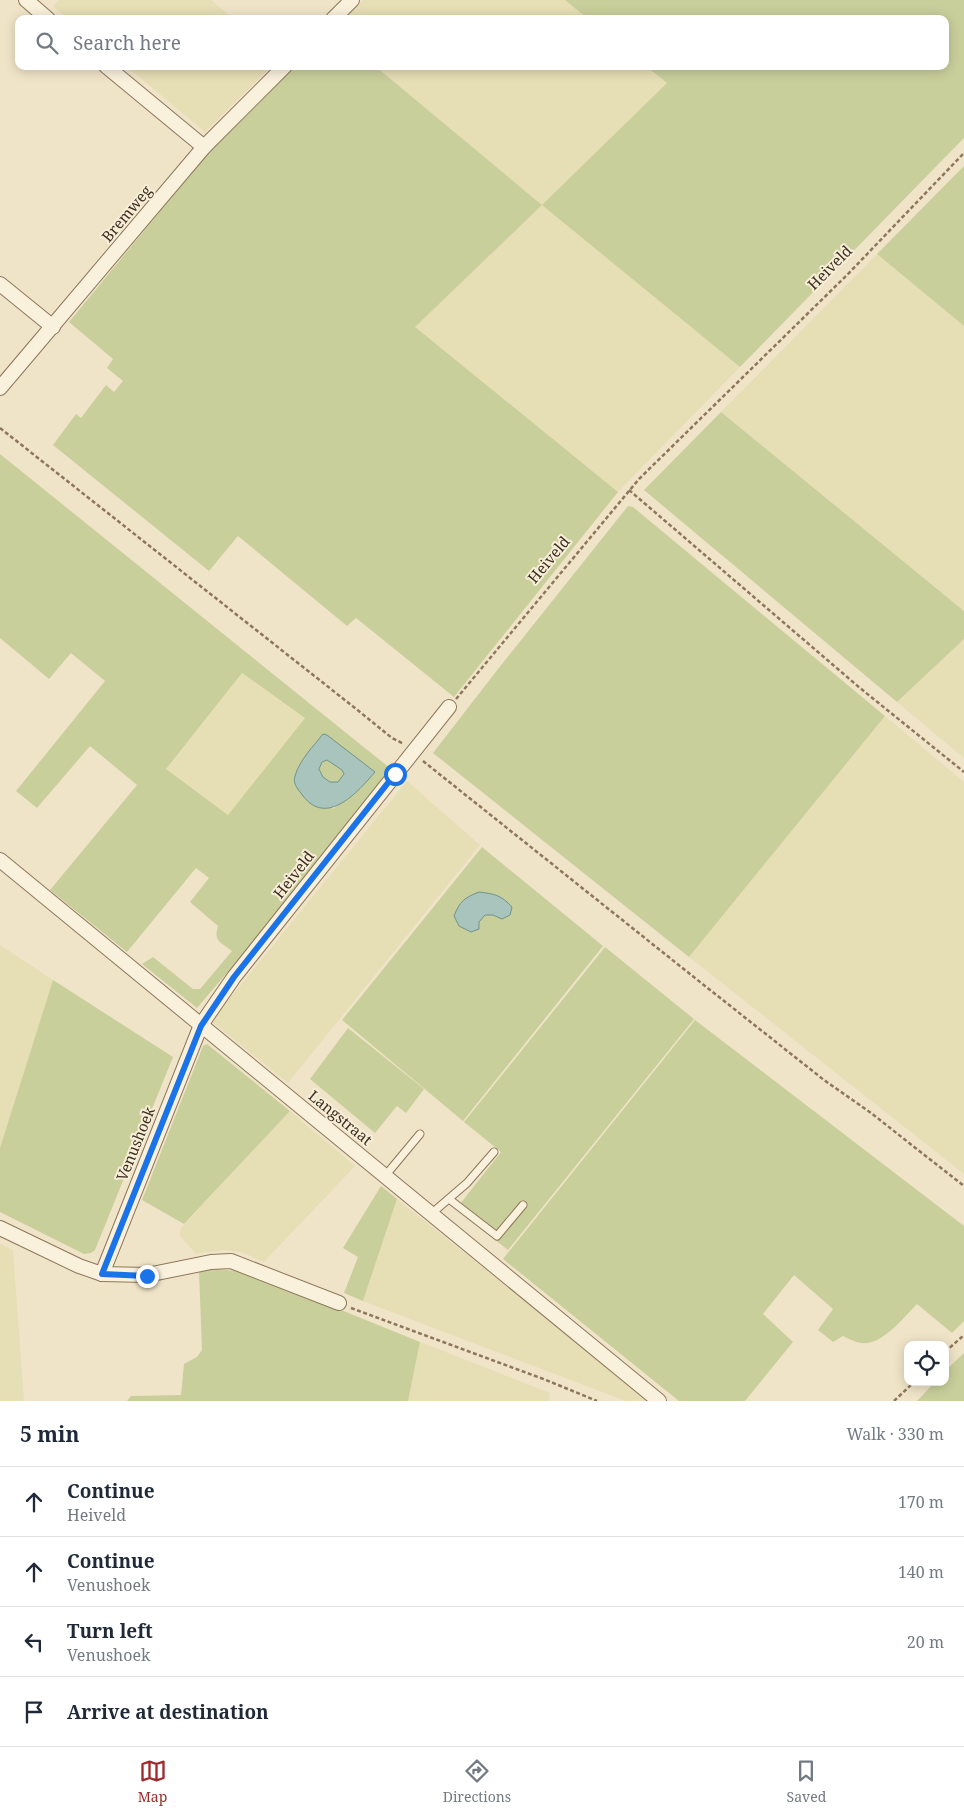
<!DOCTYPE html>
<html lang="en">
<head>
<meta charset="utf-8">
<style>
	:root { --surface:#fff; --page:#f2f2f3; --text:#1f2937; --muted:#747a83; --line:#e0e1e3; --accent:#9e2a2b }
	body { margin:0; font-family:"Noto Serif",serif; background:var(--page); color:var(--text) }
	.controls { position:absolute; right:15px; bottom:15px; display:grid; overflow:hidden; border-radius:10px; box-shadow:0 2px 12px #0003 }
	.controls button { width:45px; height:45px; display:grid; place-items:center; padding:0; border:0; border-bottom:1px solid var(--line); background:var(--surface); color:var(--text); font:25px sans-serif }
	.stop { position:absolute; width:15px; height:15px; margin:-11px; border:4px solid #1a73e8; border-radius:50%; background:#fff }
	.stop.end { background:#1a73e8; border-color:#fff; box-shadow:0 1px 5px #0008 }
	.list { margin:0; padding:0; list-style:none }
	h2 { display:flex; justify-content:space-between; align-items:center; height:65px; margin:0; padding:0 20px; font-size:21px }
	h2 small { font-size:16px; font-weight:400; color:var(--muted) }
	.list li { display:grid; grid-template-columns:32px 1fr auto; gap:15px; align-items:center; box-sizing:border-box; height:70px; padding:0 20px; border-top:1px solid var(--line) }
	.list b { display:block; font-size:19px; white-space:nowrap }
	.list p { margin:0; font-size:16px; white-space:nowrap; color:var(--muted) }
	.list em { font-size:16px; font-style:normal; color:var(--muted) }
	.icon { flex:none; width:28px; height:28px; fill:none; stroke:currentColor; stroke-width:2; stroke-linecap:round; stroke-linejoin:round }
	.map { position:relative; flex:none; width:964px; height:1401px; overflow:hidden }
	.search { position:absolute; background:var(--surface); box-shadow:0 2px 12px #0003; left:15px; right:15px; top:15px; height:55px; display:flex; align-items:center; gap:12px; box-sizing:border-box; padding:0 18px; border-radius:10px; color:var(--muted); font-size:19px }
	.sheet { height:345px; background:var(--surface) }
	nav { display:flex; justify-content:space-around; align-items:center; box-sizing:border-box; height:70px; border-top:1px solid var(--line); background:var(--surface); font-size:14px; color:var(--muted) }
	nav a { display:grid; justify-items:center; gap:2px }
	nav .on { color:var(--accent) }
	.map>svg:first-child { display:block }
	.farmland { fill:#e6deb5 }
	.green { fill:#c9cf9b; fill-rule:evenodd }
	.water { fill:#a9c4bc; stroke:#6f938a; fill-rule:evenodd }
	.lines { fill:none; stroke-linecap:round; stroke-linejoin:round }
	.lane-casing { stroke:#8d765c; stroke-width:9 }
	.street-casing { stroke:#8d765c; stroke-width:16 }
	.path { stroke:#8d765c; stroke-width:2.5; stroke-dasharray:4 2.5; stroke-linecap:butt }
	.lane { stroke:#faf1dc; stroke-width:7 }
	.street { stroke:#faf1dc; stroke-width:14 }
	.route { stroke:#1a73e8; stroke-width:6 }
	.labels { text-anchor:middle; stroke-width:4; stroke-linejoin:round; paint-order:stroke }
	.street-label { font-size:15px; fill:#3d2e20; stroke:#f7eed8 }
</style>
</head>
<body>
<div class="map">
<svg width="964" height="1401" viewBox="0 0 964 1401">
	<rect width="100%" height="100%" fill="#f0e4c8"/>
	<g class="farmland">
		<polygon points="59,0 211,0 234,19 68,19 53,6"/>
		<polygon points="363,0 565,0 588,19 344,19"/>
		<polygon points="126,66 272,66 205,132"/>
		<polygon points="375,66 646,66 667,83 543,205 740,367 618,492 414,327 542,205"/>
		<polygon points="877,254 964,326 964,611 721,412"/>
		<polygon points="964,639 964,758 897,702"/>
		<polygon points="242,673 305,718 228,815 166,769"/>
		<polygon points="885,716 964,782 964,1174 689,957"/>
		<polygon points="407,781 480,845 288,1083 210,1020 239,987"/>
		<polygon points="0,945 53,980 0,1148"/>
		<polygon points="290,1111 355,1166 264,1262 241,1252 224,1250 196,1254 181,1237 180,1233 181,1228"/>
		<polygon points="397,1199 516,1294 648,1401 626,1401 363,1301"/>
		<polygon points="0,1244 13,1250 24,1401 0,1401"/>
		<polygon points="420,1342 550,1393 549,1401 408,1401"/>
	</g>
	<g class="green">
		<polygon points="565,0 964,0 964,138 740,367 542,205 415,327 618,492 454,697 356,618 347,626 238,536 209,571 53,445 76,414 81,418 106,385 114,392 123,381 107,368 113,359 69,322 203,159 296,66 375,66 542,205 667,83 646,66 945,66 945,19 588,19"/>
		<polygon points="964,166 964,326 877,254"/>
		<polygon points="721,412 964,611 964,639 897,702 644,490"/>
		<path d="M0,454L391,769L247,949L197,1008L142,964L153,957L193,989H200L232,951C221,942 213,942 218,926L190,902L209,878L196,868L127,952L50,890L137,785L90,746L37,808L16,791L105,681L71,653L49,679L0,638ZM242,673L305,718L228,815L166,769ZM305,756L355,757L375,772L358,790L333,809Z"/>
		<polygon points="628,506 633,507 885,716 689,957 433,753 498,669"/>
		<polygon points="327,760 343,770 344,774 338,782 330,782 323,777 319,769 322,762"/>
		<polygon points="482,847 603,946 463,1121 342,1020"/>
		<polygon points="605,947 694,1019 508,1250 456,1209 501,1152 464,1122"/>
		<polygon points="53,980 173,1057 95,1250 91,1253 84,1254 0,1212 0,1148"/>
		<path d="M695,1020L964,1226V1321L952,1333L917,1304C905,1316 881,1347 861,1343C855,1342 849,1339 843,1336L833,1342L818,1330L833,1309L794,1275L763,1314L793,1342L745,1401H679L503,1259Z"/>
		<polygon points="348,1028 424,1089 406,1113 397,1106 375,1133 310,1079"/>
		<polygon points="207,1044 290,1111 184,1224 142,1200 203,1046"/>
		<polygon points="381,1186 397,1199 363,1301 344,1293 358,1257 343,1248"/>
		<polygon points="215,1269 237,1271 314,1299 420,1342 408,1401 127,1401 131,1396 181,1395 184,1364 197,1357 202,1350 199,1272"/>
		<polygon points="964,1353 964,1401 917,1401 935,1382 945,1382 945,1371"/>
	</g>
	<g class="water">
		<path d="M323,734L327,735L375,772C358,792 327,827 303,796C299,790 292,784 295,776C300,759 313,747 323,734ZM327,760L342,770L344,774L338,782H330L323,777L319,769L322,762Z"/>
		<path d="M479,892C495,894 501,895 512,907L510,915L502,919L493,915H485L479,922V929L471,932L459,926L454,916C460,901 464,898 479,892Z"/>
	</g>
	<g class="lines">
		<defs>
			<g id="lane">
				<polyline points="385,1176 420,1134"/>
				<polyline points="449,1199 497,1236 523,1205"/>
				<polyline points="431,1214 467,1183 494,1152"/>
			</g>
			<g id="street">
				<polyline points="26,0 48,19"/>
				<polyline points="333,19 352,0"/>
				<polyline points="106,66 204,147"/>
				<polyline points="0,284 53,327"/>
				<polyline points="0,388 204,147 285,66"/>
				<polyline points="0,860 659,1401"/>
				<polyline points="0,1228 79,1266 102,1274 147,1275 211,1262 231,1261 339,1303"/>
				<polyline points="102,1274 201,1025 234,977 449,707"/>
			</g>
		</defs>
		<use href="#lane" class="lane-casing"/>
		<use href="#street" class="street-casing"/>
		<g class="path">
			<polyline points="0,428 355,708 392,738 404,744"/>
			<polyline points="629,490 860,688 964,772"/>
			<polyline points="456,699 639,479 847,275 964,153"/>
			<polyline points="423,761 695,978 824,1080 871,1113 964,1186"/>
			<polyline points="351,1308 546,1380 597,1401"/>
			<polyline points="945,1352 964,1335"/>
			<polyline points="894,1401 914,1382"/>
		</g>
		<use href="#lane" class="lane"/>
		<use href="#street" class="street"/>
	</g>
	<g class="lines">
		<polyline class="route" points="147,1276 102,1274 201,1026 234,977 395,774"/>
	</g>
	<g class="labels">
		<g class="street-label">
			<text transform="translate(127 214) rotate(-50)" y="5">Bremweg</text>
			<text transform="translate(830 268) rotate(-45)" y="5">Heiveld</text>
			<text transform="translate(549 560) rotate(-50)" y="5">Heiveld</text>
			<text transform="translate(294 875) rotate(-52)" y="5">Heiveld</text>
			<text transform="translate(340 1118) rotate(39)" y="5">Langstraat</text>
			<text transform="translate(136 1144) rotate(-68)" y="5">Venushoek</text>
		</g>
	</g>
</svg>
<div class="controls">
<button><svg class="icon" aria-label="locate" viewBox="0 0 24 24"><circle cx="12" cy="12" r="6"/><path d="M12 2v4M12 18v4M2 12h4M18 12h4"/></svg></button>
</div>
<div class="stop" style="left:395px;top:774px"></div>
<div class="stop end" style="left:147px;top:1276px"></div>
<div class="search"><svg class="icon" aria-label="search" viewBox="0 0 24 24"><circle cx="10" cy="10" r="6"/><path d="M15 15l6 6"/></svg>Search here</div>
</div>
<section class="sheet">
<h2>5 min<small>Walk · 330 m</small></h2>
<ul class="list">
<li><svg class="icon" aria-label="ahead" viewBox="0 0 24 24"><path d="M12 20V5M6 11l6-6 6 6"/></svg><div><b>Continue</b><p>Heiveld</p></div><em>170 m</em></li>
<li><svg class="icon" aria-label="ahead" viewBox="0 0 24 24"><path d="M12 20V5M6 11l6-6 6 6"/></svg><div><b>Continue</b><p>Venushoek</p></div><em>140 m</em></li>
<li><svg class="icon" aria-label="left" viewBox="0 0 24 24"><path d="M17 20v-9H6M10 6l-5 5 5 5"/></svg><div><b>Turn left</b><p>Venushoek</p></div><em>20 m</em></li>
<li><svg class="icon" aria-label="arrive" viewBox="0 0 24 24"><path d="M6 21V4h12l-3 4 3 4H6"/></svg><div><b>Arrive at destination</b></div></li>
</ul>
</section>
<nav>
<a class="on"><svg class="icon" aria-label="map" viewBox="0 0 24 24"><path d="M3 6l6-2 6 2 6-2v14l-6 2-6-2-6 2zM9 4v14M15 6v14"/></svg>Map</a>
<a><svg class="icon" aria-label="directions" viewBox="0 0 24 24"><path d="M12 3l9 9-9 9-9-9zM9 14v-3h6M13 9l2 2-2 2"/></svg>Directions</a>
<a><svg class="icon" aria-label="saved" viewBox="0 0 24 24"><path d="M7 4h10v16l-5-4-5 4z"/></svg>Saved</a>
</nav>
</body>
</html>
